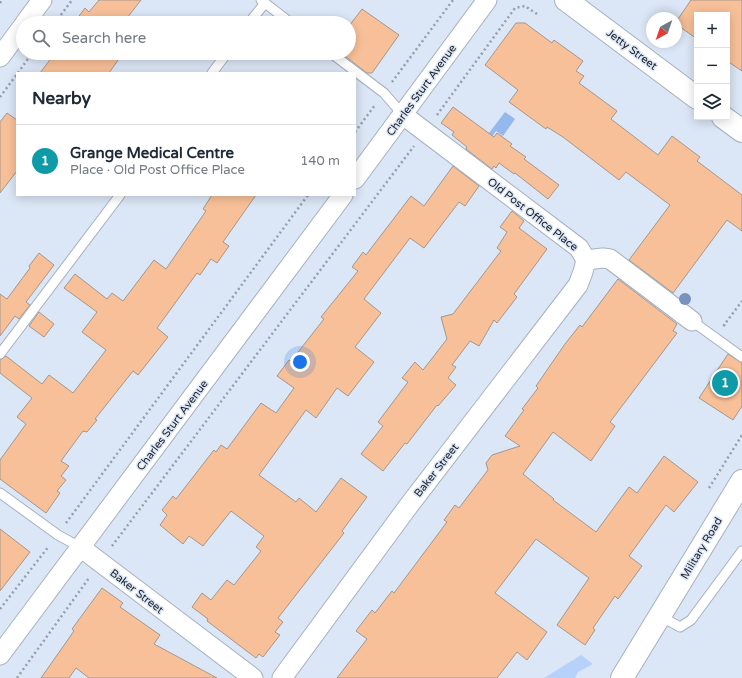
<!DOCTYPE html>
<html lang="en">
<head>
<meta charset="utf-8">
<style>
	:root { --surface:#fff; --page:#f6f6f7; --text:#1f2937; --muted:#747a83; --line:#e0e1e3; --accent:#1a73e8 }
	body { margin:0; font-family:"Varela Round",sans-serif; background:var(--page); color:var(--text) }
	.controls { position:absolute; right:12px; top:12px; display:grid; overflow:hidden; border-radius:0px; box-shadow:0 2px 10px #0003 }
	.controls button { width:36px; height:36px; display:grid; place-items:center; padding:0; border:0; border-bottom:1px solid var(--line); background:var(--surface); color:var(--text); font:20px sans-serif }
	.compass { position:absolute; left:646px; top:12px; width:36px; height:36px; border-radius:50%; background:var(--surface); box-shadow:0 2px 10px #0003; rotate:220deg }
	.you { position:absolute; left:300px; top:362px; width:14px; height:14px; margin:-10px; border:3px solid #fff; border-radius:50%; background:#1a73e8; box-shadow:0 0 0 6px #1a73e833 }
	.badge { display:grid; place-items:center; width:26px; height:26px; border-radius:50%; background:var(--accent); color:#fff; font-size:13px; font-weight:700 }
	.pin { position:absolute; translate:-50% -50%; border:2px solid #fff; box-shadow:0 1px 4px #0006 }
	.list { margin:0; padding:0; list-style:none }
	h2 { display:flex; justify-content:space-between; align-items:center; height:52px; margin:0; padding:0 16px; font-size:17px }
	h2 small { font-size:13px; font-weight:400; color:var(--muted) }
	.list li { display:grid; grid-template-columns:26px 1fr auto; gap:12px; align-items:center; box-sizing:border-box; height:72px; padding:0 16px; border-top:1px solid var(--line) }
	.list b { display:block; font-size:15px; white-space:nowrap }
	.list p { margin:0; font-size:13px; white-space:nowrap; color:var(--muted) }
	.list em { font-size:13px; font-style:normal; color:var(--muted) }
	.icon { flex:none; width:22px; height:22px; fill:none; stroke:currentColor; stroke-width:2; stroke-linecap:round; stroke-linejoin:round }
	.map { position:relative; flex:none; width:742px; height:678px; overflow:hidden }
	.search { position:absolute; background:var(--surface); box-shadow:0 2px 10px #0003; left:16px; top:16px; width:340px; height:44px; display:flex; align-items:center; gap:10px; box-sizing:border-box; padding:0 14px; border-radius:22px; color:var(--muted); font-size:15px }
	.panel { position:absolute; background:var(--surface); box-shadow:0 2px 10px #0003; left:16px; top:72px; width:340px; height:124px; border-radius:0px }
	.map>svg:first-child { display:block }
	.green { fill:#b6d2fb }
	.water { fill:#96b9ed }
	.building { fill:#f8c098; stroke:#a6968b }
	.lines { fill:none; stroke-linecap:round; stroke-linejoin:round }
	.lane-casing { stroke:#a6b1c0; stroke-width:11 }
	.street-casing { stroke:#a6b1c0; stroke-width:21 }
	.secondary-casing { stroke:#a6b1c0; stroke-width:24 }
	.path { stroke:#959eaa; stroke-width:2.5; stroke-dasharray:2 3; stroke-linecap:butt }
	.lane { stroke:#fff; stroke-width:9 }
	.street { stroke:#fff; stroke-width:19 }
	.secondary { stroke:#fff; stroke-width:22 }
	.tree { fill:#7793bd }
	.labels { text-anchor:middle; stroke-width:3; stroke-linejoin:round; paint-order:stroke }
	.street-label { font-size:11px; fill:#1b1f25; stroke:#dbe6f6 }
</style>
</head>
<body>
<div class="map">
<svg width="742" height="678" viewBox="0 0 742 678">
	<rect width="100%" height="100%" fill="#dbe6f6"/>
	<polygon class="green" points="581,655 593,664 578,672 575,678 544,678"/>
	<polygon class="water" points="505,112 515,119 503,136 496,131 487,144 483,141"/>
	<g class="building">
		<polygon points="99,0 141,0 123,23 74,23 85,8 89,12"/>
		<polygon points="691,0 742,0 742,71 727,61 727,15 697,15 697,39 676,24 676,22"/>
		<polygon points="362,9 399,35 372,73 367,73 345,56 347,53 349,53 349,26"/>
		<polygon points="516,23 525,23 552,43 554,40 583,61 576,71 584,76 579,83 617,111 611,119 658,155 672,136 700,157 697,161 742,195 742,231 727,220 673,293 629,260 670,205 626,172 619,180 563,137 547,127 546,129 509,102 518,90 485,65"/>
		<polygon points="55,53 123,53 109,73 40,73"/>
		<polygon points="453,107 494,137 497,133 512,144 510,146 526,157 524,159 559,185 548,199 515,173 514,174 499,163 496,168 494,166 492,169 466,149 467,147 452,135 454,132 441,123"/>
		<polygon points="7,113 17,120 17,171 0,193 0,122"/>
		<polygon points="453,166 479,186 465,206 459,202 424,248 410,238 364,299 381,313 355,347 374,362 348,396 337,388 316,418 306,410 259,475 296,502 299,498 316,512 341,478 367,497 342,531 344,533 278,618 283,622 275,632 280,635 263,657 259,654 256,658 207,621 208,619 192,607 202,593 211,600 227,580 234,585 261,551 256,547 264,536 231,511 203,546 189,536 183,544 160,525 167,515 162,510 173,496 176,499 214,450 216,452 221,445 227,449 261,403 276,413 294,388 277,376 289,360 291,361 324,319 321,317 358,271 352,267 363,252 366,255 411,196 424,206"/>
		<polygon points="212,195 256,195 223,242 229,246 217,263 211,259 200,275 197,273 157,328 168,337 138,375 133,371 95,419 97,420 87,432 83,431 61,461 69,466 61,476 66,480 57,491 60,493 46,513 0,479 0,460 26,424 17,417 32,398 0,373 0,360 6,356 42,384 49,375 73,393 106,350 82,332 97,312 64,288 75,274 107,299 112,293 123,301 154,260 166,269 206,211 203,209"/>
		<polygon points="512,211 524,221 519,228 547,249 514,294 517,297 497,323 494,320 479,346 470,341 452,365 456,367 448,378 456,385 438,406 437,405 407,444 405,443 383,471 361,454 383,426 378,422 408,382 402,378 415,362 423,370 447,339 441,317 453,314 501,251 497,248 507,232 500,227"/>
		<polygon points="39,253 54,265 26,302 30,305 19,319 15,316 0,336 0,294 7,299 30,268 29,266"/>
		<polygon points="618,279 677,324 673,331 677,333 610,422 615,426 591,461 553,432 523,474 554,499 553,500 596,532 629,487 637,493 664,456 698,482 674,512 666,505 629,556 642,566 618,599 615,596 593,628 595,630 585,645 557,625 589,578 536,539 495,593 547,632 527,660 517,652 497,678 337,678 367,639 356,631 372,610 375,613 392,591 394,593 447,522 444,520 455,505 459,508 488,470 486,463 492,455 520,446 505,436 524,410 522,409 538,388 536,386 565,344 580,325 582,327"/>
		<polygon points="39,312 54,324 44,337 29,326"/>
		<polygon points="728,354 742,363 742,406 733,420 699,398"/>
		<polygon points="0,529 30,552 0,591"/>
		<polygon points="102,588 123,603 120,607 160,635 154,644 217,678 89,678 76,668 69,678 41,678 74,631 72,629"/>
	</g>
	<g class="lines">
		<defs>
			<g id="lane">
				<polyline points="261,0 291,23"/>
				<polyline points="249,23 265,3"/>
				<polyline points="331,53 384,93 403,115"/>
				<polyline points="212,73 227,53"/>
				<polyline points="692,321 742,357"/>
				<polyline points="0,354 120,195"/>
				<polyline points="0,493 58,535 80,547"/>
				<polyline points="660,616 680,627 691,620 742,551"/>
			</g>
			<g id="street">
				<polyline points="25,23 42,0"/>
				<polyline points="0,57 23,26"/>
				<polyline points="403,115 579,248 586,260"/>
				<polyline points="355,179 487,0"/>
				<polyline points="586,260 603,258 610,259 692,321"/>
				<polyline points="80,547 253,678"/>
				<polyline points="0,655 343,195"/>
				<polyline points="282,678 407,508 578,285 583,272 586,260"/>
			</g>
			<g id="secondary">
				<polyline points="566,0 697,98"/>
				<polyline points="723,117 742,131"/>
				<polyline points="622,678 742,481"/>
			</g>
		</defs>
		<use href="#lane" class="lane-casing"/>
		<use href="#street" class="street-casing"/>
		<use href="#secondary" class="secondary-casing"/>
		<g class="path">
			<polyline points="0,3 2,0"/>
			<polyline points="55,23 72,0"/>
			<polyline points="18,73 32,53"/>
			<polyline points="392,82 453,0"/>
			<polyline points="0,97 17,74"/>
			<polyline points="437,115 515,8 525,6 537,14"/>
			<polyline points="355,132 375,105"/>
			<polyline points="725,326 724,325 742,301"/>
			<polyline points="709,488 742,435"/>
			<polyline points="66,523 308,195"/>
			<polyline points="112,546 414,146"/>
			<polyline points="0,609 49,546"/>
			<polyline points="17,678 89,578"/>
		</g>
		<use href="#lane" class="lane"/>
		<use href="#street" class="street"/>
		<use href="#secondary" class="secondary"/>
	</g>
	<circle class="tree" cx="685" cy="299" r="6"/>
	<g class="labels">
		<g class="street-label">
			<text transform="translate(632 49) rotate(37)" y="4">Jetty Street</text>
			<text transform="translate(421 90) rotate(-54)" y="4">Charles Sturt Avenue</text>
			<text transform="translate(533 214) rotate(38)" y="4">Old Post Office Place</text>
			<text transform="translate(172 425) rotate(-53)" y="4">Charles Sturt Avenue</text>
			<text transform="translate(436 470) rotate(-52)" y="4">Baker Street</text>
			<text transform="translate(701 548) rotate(-59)" y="4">Military Road</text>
			<text transform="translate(137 591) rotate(38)" y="4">Baker Street</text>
		</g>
	</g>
</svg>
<div class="controls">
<button>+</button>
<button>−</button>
<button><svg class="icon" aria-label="layers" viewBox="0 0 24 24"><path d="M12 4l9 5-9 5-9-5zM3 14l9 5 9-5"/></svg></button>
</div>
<svg class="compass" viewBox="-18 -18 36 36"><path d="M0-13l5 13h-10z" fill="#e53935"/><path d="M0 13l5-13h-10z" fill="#747a83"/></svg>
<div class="you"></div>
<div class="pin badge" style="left:725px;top:383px;background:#0f9aa8">1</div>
<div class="search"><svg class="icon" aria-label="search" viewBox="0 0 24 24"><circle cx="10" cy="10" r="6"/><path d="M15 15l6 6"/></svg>Search here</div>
<section class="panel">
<h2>Nearby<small></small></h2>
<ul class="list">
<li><span class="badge" style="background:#0f9aa8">1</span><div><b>Grange Medical Centre</b><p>Place · Old Post Office Place</p></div><em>140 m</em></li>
</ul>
</section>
</div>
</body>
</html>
